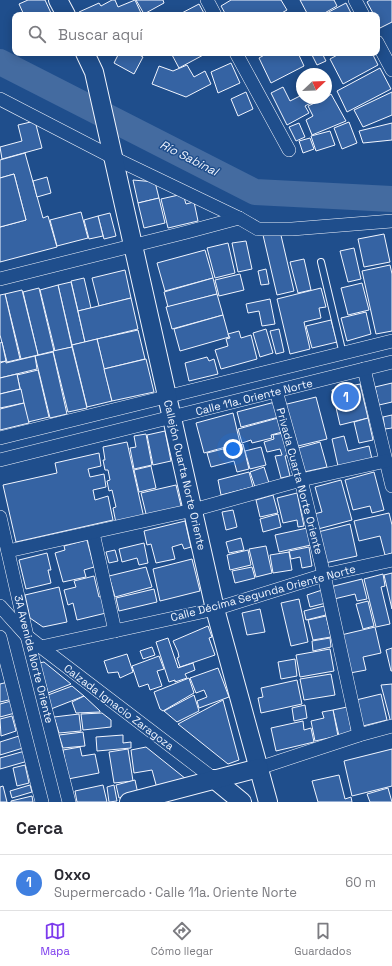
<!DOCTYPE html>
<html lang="es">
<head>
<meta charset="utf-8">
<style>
	:root { --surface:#fff; --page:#f2f2f3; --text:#2b2b33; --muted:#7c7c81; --line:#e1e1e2; --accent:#7c3aed }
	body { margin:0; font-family:"Space Grotesk",sans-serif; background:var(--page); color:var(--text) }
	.compass { position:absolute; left:296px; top:68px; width:36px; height:36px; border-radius:50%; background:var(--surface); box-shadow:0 2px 10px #0003; rotate:67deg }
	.you { position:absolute; left:233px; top:449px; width:14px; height:14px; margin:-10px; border:3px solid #fff; border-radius:50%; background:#1a73e8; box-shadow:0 0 0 6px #1a73e833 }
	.badge { display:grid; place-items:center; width:26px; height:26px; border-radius:50%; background:var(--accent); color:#fff; font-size:13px; font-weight:700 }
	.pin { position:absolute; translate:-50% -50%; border:2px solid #fff; box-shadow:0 1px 4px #0006 }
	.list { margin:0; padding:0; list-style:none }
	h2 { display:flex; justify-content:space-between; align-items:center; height:52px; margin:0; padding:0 16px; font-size:17px }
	h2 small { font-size:13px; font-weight:400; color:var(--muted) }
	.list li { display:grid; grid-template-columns:26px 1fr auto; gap:12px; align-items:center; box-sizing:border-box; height:56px; padding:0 16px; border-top:1px solid var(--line) }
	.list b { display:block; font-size:15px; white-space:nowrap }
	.list p { margin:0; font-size:13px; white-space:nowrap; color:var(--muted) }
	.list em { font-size:13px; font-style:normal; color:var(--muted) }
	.icon { flex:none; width:22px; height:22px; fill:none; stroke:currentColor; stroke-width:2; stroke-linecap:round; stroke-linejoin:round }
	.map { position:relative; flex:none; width:392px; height:802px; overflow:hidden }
	.search { position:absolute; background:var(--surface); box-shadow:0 2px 10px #0003; left:12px; right:12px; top:12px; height:44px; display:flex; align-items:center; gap:10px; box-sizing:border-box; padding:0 14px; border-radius:8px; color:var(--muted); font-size:15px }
	.sheet { height:108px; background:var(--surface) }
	nav { display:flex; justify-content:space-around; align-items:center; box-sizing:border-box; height:56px; border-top:1px solid var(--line); background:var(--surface); font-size:11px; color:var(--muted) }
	nav a { display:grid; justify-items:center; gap:2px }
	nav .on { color:var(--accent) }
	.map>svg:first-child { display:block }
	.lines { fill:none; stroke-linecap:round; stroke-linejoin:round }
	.river { stroke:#446ba0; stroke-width:26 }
	.building { fill:#3563a3; stroke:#f2f6ff }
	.lane-casing { stroke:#f2f6ff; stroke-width:8 }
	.street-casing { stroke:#f2f6ff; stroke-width:14 }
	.secondary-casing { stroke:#f2f6ff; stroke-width:20 }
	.lane { stroke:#1f4e8c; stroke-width:6 }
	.street { stroke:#1f4e8c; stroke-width:13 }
	.secondary { stroke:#1f4e8c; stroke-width:18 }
	.labels { text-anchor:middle; stroke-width:3; stroke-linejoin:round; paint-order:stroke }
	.street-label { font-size:11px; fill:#f2f6ff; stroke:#1f4e8c }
	.water-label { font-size:12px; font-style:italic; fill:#f2f6ff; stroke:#1f4e8c }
</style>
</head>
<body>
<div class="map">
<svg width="392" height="802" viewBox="0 0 392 802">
	<rect width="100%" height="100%" fill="#1f4e8c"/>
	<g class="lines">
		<polyline class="river" points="0,62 255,192 392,199"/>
	</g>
	<g class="building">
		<polygon points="28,0 45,0 51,13 48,15 24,15 19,4"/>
		<polygon points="112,0 115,0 118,7 135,0 141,13 137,15 81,15 79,12 99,3 101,6"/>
		<polygon points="136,0 163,0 164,3 144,14"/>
		<polygon points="231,0 281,0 287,10 278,15 226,15 221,6"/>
		<polygon points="300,0 334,0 337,6 321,15 308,15"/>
		<polygon points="370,0 392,0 392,22 380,28 377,21 377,15 374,15 367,2"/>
		<polygon points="346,3 352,15 323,15"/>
		<polygon points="199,4 205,15 178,15"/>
		<polygon points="119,53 136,53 143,57 134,74 114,63"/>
		<polygon points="171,53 207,53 179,68"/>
		<polygon points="268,53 290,53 291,54 298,53 304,66 271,83 259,58"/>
		<polygon points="311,53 322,53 326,61 317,65"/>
		<polygon points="341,53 372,53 378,65 343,84 330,59"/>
		<polygon points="231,63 240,83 218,93 211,72"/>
		<polygon points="187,65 194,77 205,71 211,84 186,97 152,84 159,66 173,71"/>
		<polygon points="380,68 391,89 347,112 337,91"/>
		<polygon points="283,87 290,101 302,95 302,98 320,98 305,106 309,113 287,125 271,93"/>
		<polygon points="246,92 253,109 238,116 231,99"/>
		<polygon points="392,92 392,115 363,127 354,110"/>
		<polygon points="331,94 346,121 312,135 306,120 313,116 308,106 326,98"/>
		<polygon points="35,121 42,148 2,159 0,147 22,141 18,125"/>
		<polygon points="349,122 357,143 342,149 334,128"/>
		<polygon points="299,123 305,137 296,141 289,127"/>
		<polygon points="392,123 392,140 363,143 359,131"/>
		<polygon points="330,131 335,145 316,151 311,136"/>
		<polygon points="310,138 314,149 303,153 299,141"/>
		<polygon points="25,153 43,218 48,216 57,247 0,262 0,227 26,220 14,174 0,178 0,160"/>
		<polygon points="14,174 26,220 0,227 0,178"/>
		<polygon points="47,177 51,193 37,197 33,181"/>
		<polygon points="133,180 155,182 159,198 138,203"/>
		<polygon points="183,194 186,204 194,202 198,221 168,228 161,199"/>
		<polygon points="159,198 165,223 144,228 138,203"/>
		<polygon points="81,212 88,238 57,246 50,220"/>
		<polygon points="110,213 116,236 104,239 98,216"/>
		<polygon points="98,216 103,236 89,239 84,220"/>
		<polygon points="280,231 294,291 277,295 263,235"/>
		<polygon points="384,234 390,262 364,267 358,239"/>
		<polygon points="246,241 252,269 238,272 232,243"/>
		<polygon points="228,243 235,273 215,278 207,248"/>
		<polygon points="354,248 361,279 348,282 340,251"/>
		<polygon points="205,250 213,278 165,291 157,263"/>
		<polygon points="304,259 311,290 298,293 290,262"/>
		<polygon points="390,265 392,274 392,331 376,334 362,271"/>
		<polygon points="266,269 269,284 261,285 258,271"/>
		<polygon points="125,270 131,298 99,306 92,278"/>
		<polygon points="240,274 244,290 219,296 215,280"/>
		<polygon points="84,278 91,308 78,311 71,281"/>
		<polygon points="213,278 217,294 168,307 164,292"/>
		<polygon points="71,282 85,342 72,345 58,285"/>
		<polygon points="362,283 369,310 348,315 341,288"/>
		<polygon points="58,285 72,347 55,351 40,290"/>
		<polygon points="39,288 54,351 38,355 23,292"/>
		<polygon points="321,288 326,307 319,308 321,318 304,322 310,349 290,354 277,299"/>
		<polygon points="22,290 38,355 21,359 5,294"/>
		<polygon points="5,294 20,359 7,362 0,335 0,295"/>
		<polygon points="217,294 223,315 172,329 166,307"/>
		<polygon points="131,298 138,329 85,342 78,311"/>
		<polygon points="270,299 275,324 262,326 259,311 248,313 246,304"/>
		<polygon points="366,312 371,334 347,341 341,318"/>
		<polygon points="223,315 229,337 180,351 174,329"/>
		<polygon points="331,320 337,342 312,348 306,326"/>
		<polygon points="266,329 273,353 260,357 253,333"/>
		<polygon points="279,329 284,352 276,354 270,331"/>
		<polygon points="138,330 145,359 104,369 97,339"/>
		<polygon points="239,331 241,338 251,335 257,359 221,369 215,350 228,346 226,339 230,338 228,334"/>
		<polygon points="97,339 112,401 87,407 72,345"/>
		<polygon points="2,342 6,361 0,362 0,343"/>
		<polygon points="72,347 87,408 68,412 53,351"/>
		<polygon points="53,352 67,414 50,418 35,356"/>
		<polygon points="35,356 37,369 0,378 0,363 6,361 6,363"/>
		<polygon points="207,357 209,361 214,359 218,374 189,381 185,363"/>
		<polygon points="146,359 154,392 112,401 104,369"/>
		<polygon points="38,370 49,417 28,422 17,375"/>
		<polygon points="17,374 20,389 0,394 0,378"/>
		<polygon points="392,383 392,402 379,405 375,387"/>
		<polygon points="360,384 368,418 340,425 332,390"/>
		<polygon points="21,389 24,403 0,408 0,394"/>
		<polygon points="316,397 327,439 294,447 283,405"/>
		<polygon points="275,402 279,417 241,427 237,412"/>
		<polygon points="24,403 29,423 0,430 0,409"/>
		<polygon points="233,413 240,443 204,453 196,423"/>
		<polygon points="392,415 392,428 385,429 383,417"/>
		<polygon points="278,418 282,432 271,435 272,438 252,443 251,440 242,443 238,429"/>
		<polygon points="368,418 373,440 359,443 354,422"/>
		<polygon points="165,431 171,461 153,465 147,435"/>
		<polygon points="284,433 290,455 285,456 290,476 281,478 275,456 282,455 280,449 267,452 264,442 274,439 273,435"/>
		<polygon points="146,434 152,465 134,469 130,448 136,447 134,436"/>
		<polygon points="344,436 348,451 369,446 372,459 338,466 332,439"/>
		<polygon points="127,442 144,518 116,523 113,508 116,507 112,490 109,491 107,481 110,480 108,470 105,470 103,460 105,460 103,447"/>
		<polygon points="320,442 327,467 304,472 298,448"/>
		<polygon points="243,444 249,469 237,472 234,461 211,467 207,453"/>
		<polygon points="261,447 266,465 250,469 245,451"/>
		<polygon points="99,453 101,466 88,469 90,477 104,474 106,487 93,490 95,500 108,496 113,520 16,542 3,485 57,473 55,463"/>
		<polygon points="151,466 156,488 139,492 134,470"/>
		<polygon points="264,467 269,483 255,487 250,472"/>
		<polygon points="249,472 253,487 221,495 218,480"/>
		<polygon points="374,472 384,510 372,513 370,506 353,510 345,480"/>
		<polygon points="341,480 352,520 318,529 314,514 322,512 315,487"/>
		<polygon points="176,485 182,510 147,518 141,493"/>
		<polygon points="297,493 304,526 298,527 297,520 283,523 277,498"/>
		<polygon points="273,495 278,513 260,517 256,500"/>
		<polygon points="233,510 237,527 226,530 222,512"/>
		<polygon points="389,513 392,525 392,553 385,555 380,536 359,541 354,521"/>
		<polygon points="278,514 281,527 263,532 260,519"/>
		<polygon points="185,521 191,547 184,549 182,544 172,547 175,559 156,563 151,544 147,545 144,531"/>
		<polygon points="350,524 357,556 325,563 318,532"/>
		<polygon points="307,528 311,545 279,552 275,535"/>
		<polygon points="241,538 244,550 229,553 226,542"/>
		<polygon points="87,540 94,567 84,570 86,577 63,582 55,553 65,550 64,546"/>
		<polygon points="144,543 148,563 139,565 137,558 122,562 119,549"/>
		<polygon points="266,546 272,573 256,577 249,549"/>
		<polygon points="309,547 312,566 302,568 300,557 291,559 289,551"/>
		<polygon points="115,550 118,561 109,563 106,552"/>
		<polygon points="248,550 251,565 230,570 227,555"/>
		<polygon points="289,552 292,570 273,573 270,555"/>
		<polygon points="47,553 51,570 48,570 51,583 26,589 19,560"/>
		<polygon points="192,559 200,591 160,601 153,569"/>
		<polygon points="146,567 152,587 115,597 109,576"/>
		<polygon points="252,567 255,578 235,583 232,571"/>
		<polygon points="392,573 392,609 384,575"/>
		<polygon points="383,574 385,586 381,587 390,624 376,627 364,579"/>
		<polygon points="94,576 99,597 102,596 106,613 77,620 73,603 68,605 64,590 76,587 74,581"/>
		<polygon points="362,579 367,599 357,601 355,594 334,599 330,587"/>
		<polygon points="59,587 67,622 43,627 30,618 25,595"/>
		<polygon points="154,589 157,602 119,611 116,598"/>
		<polygon points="322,590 326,603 310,607 307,595"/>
		<polygon points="299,599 308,642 291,646 281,603"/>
		<polygon points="368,601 374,626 363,629 356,604"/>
		<polygon points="324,606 326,615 306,620 304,611"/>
		<polygon points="260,609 265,632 247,635 242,613"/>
		<polygon points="326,616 331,637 313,640 308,620"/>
		<polygon points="208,626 212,637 209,638 215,655 180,667 177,658 179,657 178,652 173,641"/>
		<polygon points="375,627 381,653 363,657 366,670 350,673 341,635"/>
		<polygon points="168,638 178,668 193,663 195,670 185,674 187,678 175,682 175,680 169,682 156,642"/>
		<polygon points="330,638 331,647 313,651 312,641"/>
		<polygon points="152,647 155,655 143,659 140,651"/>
		<polygon points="392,648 392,671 391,671 386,650"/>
		<polygon points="330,649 334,671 300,677 296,655"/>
		<polygon points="127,654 133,672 120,678 118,672 108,673 104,661"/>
		<polygon points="159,656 164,669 157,671 162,686 150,690 148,684 139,687 132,666"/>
		<polygon points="295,659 297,676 281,679 278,662"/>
		<polygon points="44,662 71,684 48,693 39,663"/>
		<polygon points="218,668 229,697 199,708 197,701 207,697 204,690 196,693 190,678"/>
		<polygon points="331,674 335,695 304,700 300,679"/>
		<polygon points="189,678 194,693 163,711 160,709 154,692"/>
		<polygon points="297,680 302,704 261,713 258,698 263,697 261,688"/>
		<polygon points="8,682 13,699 0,702 0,684"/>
		<polygon points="392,684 392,722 391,723 381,685"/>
		<polygon points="72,686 84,696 51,709 48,695"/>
		<polygon points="381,694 387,720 363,726 356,700"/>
		<polygon points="194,695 199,711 177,722 164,711"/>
		<polygon points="84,696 100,711 100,712 76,713 72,702"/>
		<polygon points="223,700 239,760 228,764 178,724"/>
		<polygon points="11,701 15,713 0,717 0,704"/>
		<polygon points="305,705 307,718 294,721 292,708"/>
		<polygon points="347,707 352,733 339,736 333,710"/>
		<polygon points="333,710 338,736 315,741 311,721 324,718 322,712"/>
		<polygon points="102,713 111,720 111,727 83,730 81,714"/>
		<polygon points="79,714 81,731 59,733 54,717"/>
		<polygon points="12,716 16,731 1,736 0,719"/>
		<polygon points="303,721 304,730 311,728 314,742 276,751 271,728"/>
		<polygon points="83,732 85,746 63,748 59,735"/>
		<polygon points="123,735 123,743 131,742 131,748 97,751 96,737"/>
		<polygon points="19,736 23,748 0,755 0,742"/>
		<polygon points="80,747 82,756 95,754 99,773 68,779 63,750"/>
		<polygon points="146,747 186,779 158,792 152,770 134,773 131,750"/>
		<polygon points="128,749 133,781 114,783 109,752"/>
		<polygon points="392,749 392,786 352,796 344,761"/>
		<polygon points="25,751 28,761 0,769 0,758"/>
		<polygon points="25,765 29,783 17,786 13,768"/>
		<polygon points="339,775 345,799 351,797 352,802 318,802 312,781"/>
		<polygon points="135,780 138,794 119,798 116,785"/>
		<polygon points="30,785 32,792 12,798 10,791"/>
		<polygon points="103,785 107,802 77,802 75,791"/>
		<polygon points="114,785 117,801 109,802 107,787"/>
		<polygon points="3,786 7,802 0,802 0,787"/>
		<polygon points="388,788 392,802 370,802 367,794"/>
		<polygon points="32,796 33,802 11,802 11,801"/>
	</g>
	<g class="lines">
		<defs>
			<polyline id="lane" points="321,262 343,354"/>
			<g id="street">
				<polyline points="207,0 215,15"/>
				<polyline points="355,0 363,15"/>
				<polyline points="377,42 392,70"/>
				<polyline points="236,53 289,150"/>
				<polyline points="0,99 114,158 239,218 258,229 292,229 392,221"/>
				<polyline points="0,279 187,232 239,218"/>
				<polyline points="364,369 392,486"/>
				<polyline points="276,391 301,480 324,575 359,735"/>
				<polyline points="0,438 392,341"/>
				<polyline points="0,460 392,362"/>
				<polyline points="0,517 27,636 69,802"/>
				<polyline points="93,533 115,631"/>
				<polyline points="8,551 193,510 301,480 386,461"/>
				<polyline points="0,606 27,636 41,647 214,779"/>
				<polyline points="0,637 42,802"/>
				<polyline points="41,647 215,609 324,575 392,560"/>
				<polyline points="259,768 359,735 392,726"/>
			</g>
			<g id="secondary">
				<polyline points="58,0 66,15"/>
				<polyline points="85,53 94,72 215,609 268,802"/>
				<polyline points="214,779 242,802"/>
				<polyline points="129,802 259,768"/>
			</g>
		</defs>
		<use href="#lane" class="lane-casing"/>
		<use href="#street" class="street-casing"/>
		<use href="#secondary" class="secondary-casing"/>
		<use href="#lane" class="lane"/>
		<use href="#street" class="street"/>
		<use href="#secondary" class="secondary"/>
	</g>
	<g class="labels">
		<g class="street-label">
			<text transform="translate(254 397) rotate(-14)" y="4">Calle 11a. Oriente Norte</text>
			<text transform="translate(185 475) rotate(77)" y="4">Callejón Cuarta Norte Oriente</text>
			<text transform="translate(300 481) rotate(75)" y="4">Privada Cuarta Norte Oriente</text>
			<text transform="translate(263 593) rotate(-15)" y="4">Calle Décima Segunda Oriente Norte</text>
			<text transform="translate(34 659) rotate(76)" y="4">3A Avenida Norte Oriente</text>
			<text transform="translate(119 707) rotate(37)" y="4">Calzada Ignacio Zaragoza</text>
		</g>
		<g class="water-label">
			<text transform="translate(189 158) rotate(27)" y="4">Río Sabinal</text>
		</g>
	</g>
</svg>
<svg class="compass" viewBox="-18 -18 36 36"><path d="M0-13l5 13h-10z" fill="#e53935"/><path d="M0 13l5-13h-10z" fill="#7c7c81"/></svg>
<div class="you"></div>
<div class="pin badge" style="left:346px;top:397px;background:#3f7fe0">1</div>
<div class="search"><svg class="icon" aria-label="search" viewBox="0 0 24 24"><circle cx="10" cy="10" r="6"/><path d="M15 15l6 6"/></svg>Buscar aquí</div>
</div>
<section class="sheet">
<h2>Cerca<small></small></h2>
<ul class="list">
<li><span class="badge" style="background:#3f7fe0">1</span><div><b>Oxxo</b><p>Supermercado · Calle 11a. Oriente Norte</p></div><em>60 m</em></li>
</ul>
</section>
<nav>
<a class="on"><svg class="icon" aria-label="map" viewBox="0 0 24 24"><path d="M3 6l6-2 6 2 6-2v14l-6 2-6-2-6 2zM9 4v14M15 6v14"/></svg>Mapa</a>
<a><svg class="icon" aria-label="directions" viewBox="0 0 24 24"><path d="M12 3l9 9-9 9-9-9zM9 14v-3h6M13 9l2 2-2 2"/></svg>Cómo llegar</a>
<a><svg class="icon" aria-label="saved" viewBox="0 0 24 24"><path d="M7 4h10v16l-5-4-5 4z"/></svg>Guardados</a>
</nav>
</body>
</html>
